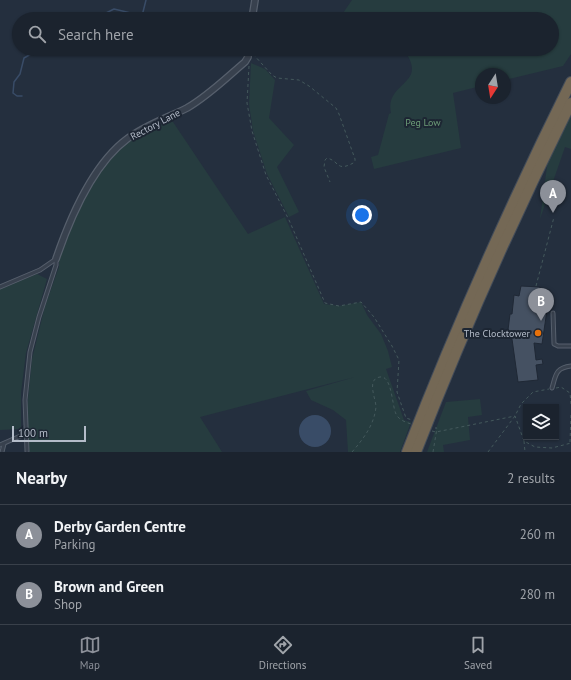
<!DOCTYPE html>
<html lang="en">
<head>
<meta charset="utf-8">
<style>
	:root { --surface:#1b232e; --page:#242b36; --text:#f1f3f6; --muted:#a0a4aa; --line:#39404a; --accent:#8c9099 }
	body { margin:0; font-family:"PT Sans",sans-serif; background:var(--page); color:var(--text) }
	.controls { position:absolute; right:12px; bottom:12px; display:grid; overflow:hidden; border-radius:0px; box-shadow:0 1px 3px #0004 }
	.controls button { width:36px; height:36px; display:grid; place-items:center; padding:0; border:0; border-bottom:1px solid var(--line); background:var(--surface); color:var(--text); font:20px sans-serif }
	.compass { position:absolute; left:475px; top:68px; width:36px; height:36px; border-radius:50%; background:var(--surface); box-shadow:0 1px 3px #0004; rotate:192deg }
	.scale { position:absolute; left:12px; bottom:10px; width:74px; box-sizing:border-box; padding-left:4px; border:2px solid #b4bcc9; border-top:0; font-size:11px; line-height:14px; white-space:nowrap; color:#b4bcc9; -webkit-text-stroke:3px #1d2633; paint-order:stroke }
	.you { position:absolute; left:362px; top:215px; width:14px; height:14px; margin:-10px; border:3px solid #fff; border-radius:50%; background:#1a73e8; box-shadow:0 0 0 6px #1a73e833 }
	.badge { display:grid; place-items:center; width:26px; height:26px; border-radius:50%; background:var(--accent); color:#fff; font-size:13px; font-weight:700 }
	.pin { position:absolute; translate:-50% -33px; filter:drop-shadow(0 1px 2px #0008) }
	.pin::after { content:''; position:absolute; top:21px; width:14px; height:12px; background:inherit; clip-path:polygon(0 0,100% 0,50% 100%) }
	.list { margin:0; padding:0; list-style:none }
	h2 { display:flex; justify-content:space-between; align-items:center; height:52px; margin:0; padding:0 16px; font-size:17px }
	h2 small { font-size:13px; font-weight:400; color:var(--muted) }
	.list li { display:grid; grid-template-columns:26px 1fr auto; gap:12px; align-items:center; box-sizing:border-box; height:60px; padding:0 16px; border-top:1px solid var(--line) }
	.list b { display:block; font-size:15px; white-space:nowrap }
	.list p { margin:0; font-size:13px; white-space:nowrap; color:var(--muted) }
	.list em { font-size:13px; font-style:normal; color:var(--muted) }
	.icon { flex:none; width:22px; height:22px; fill:none; stroke:currentColor; stroke-width:2; stroke-linecap:round; stroke-linejoin:round }
	.map { position:relative; flex:none; width:571px; height:452px; overflow:hidden }
	.search { position:absolute; background:var(--surface); box-shadow:0 1px 3px #0004; left:12px; right:12px; top:12px; height:44px; display:flex; align-items:center; gap:10px; box-sizing:border-box; padding:0 14px; border-radius:22px; color:var(--muted); font-size:15px }
	.sheet { height:172px; background:var(--surface) }
	nav { display:flex; justify-content:space-around; align-items:center; box-sizing:border-box; height:56px; border-top:1px solid var(--line); background:var(--surface); font-size:11px; color:var(--muted) }
	nav a { display:grid; justify-items:center; gap:2px }
	nav .on { color:var(--accent) }
	.map>svg:first-child { display:block }
	.green { fill:#263c3f }
	.water { fill:#394c67 }
	.lines { fill:none; stroke-linecap:round; stroke-linejoin:round }
	.stream { stroke:#394c67; stroke-width:1.5 }
	.building { fill:#455162; stroke:#1f2835 }
	.lane-casing { stroke:#565f6c; stroke-width:5 }
	.street-casing { stroke:#565f6c; stroke-width:8 }
	.highway-casing { stroke:#434c59; stroke-width:12 }
	.path { stroke:#44595c; stroke-width:1; stroke-dasharray:3 3; stroke-linecap:butt }
	.lane { stroke:#38414e; stroke-width:3 }
	.street { stroke:#38414e; stroke-width:5.5 }
	.highway { stroke:#746855; stroke-width:10 }
	.food-dot { fill:#e8710a; stroke:#1d2633; stroke-width:1.5 }
	.labels { text-anchor:middle; stroke-width:4; stroke-linejoin:round; paint-order:stroke }
	.park-label { font-size:10px; fill:#6b9a76; stroke:#1d2633 }
	.street-label { font-size:10px; fill:#b4bcc9; stroke:#1d2633 }
	.poi-label { font-size:10px; fill:#b4bcc9; stroke:#1d2633; text-anchor:end }
</style>
</head>
<body>
<div class="map">
<svg width="571" height="452" viewBox="0 0 571 452">
	<rect width="100%" height="100%" fill="#242f3e"/>
	<g class="green">
		<path d="M352,0H571V54L563,66L505,80V74H481V86L453,93L461,148L374,169L371,157L378,155L389,114L391,113C384,81 431,85 403,49H552V19H339Z"/>
		<polygon points="251,63 265,69 275,80 269,118 294,145 277,167 299,212 289,217 267,174 253,131 249,104"/>
		<polygon points="571,113 571,149 565,147 540,219 548,159"/>
		<polygon points="171,119 248,234 285,217 324,304 339,306 361,302 367,315 381,334 388,351 392,367 386,369 404,420 411,422 400,452 348,452 346,420 333,410 311,400 306,391 355,377 200,417 222,452 28,452 27,408 32,359 45,306 59,267 59,258 73,220 96,179 118,146"/>
		<polygon points="37,274 47,279 26,353 21,393 21,427 18,429 0,430 0,289"/>
		<polygon points="480,399 482,415 468,417 470,440 443,445 444,452 427,452 446,402"/>
	</g>
	<circle class="water" cx="315" cy="431" r="16"/>
	<g class="lines">
		<g class="stream">
			<polyline points="79,19 98,17 114,9 135,14 140,14 143,12 146,0"/>
			<polyline points="22,96 17,96 13,93 14,82 20,74 24,58 40,49"/>
		</g>
	</g>
	<polygon class="building" points="521,286 540,287 540,289 550,290 542,344 534,343 536,360 542,359 543,364 536,365 538,380 518,382 512,339 507,338 510,314 512,314 514,295 519,296"/>
	<g class="lines">
		<defs>
			<g id="lane">
				<polyline points="0,287 40,270 56,259"/>
				<polyline points="553,313 554,344 558,346 571,346"/>
				<path d="M552,388C556,375 555,368 571,366"/>
				<polyline points="0,445 25,434"/>
				<polyline points="27,451 25,400 30,352 39,317 56,265 56,259"/>
				<polyline points="2,452 4,444"/>
			</g>
			<g id="street">
				<polyline points="252,19 255,0"/>
				<path d="M56,259C70,218 92,165 127,139C145,125 167,118 187,108C208,96 226,78 245,62L248,57V49"/>
			</g>
			<g id="highway">
				<path d="M407,452C456,326 511,203 571,82"/>
				<path d="M416,452C462,334 514,217 571,103"/>
			</g>
		</defs>
		<use href="#lane" class="lane-casing"/>
		<use href="#street" class="street-casing"/>
		<use href="#highway" class="highway-casing"/>
		<g class="path">
			<path d="M253,54L272,75L277,78L299,80L309,86L336,108L339,114L355,159V162C336,173 340,161 327,158L325,160L324,167L330,182"/>
			<polyline points="249,66 247,103 252,131 266,175 289,220 325,303 339,306 361,302 374,317 392,346 399,360 397,392 406,418 412,420"/>
			<polyline points="536,286 554,217"/>
			<polyline points="556,388 561,387 570,393 571,404"/>
			<polyline points="432,431 436,432 515,416 524,441 535,447 552,448 571,443"/>
			<polyline points="524,441 525,452"/>
			<polyline points="570,442 571,414"/>
			<path d="M352,452C364,438 374,425 376,407C376,399 366,379 380,377C392,375 392,406 396,414C399,420 405,422 411,424"/>
			<polyline points="433,452 437,428 435,428"/>
			<polyline points="488,452 515,416 521,404 533,392 549,389"/>
		</g>
		<use href="#lane" class="lane"/>
		<use href="#street" class="street"/>
		<use href="#highway" class="highway"/>
	</g>
	<circle class="food-dot" cx="538" cy="333" r="4"/>
	<g class="labels">
		<g class="park-label">
			<text x="423" y="126">Peg Low</text>
		</g>
		<g class="street-label">
			<text transform="translate(155 124) rotate(-28)" y="4">Rectory Lane</text>
		</g>
		<g class="poi-label">
			<text x="530" y="337">The Clocktower</text>
		</g>
	</g>
</svg>
<div class="controls">
<button><svg class="icon" aria-label="layers" viewBox="0 0 24 24"><path d="M12 4l9 5-9 5-9-5zM3 14l9 5 9-5"/></svg></button>
</div>
<svg class="compass" viewBox="-18 -18 36 36"><path d="M0-13l5 13h-10z" fill="#e53935"/><path d="M0 13l5-13h-10z" fill="#a0a4aa"/></svg>
<div class="scale">100 m</div>
<div class="you"></div>
<div class="pin badge" style="left:553px;top:213px">A</div>
<div class="pin badge" style="left:541px;top:321px">B</div>
<div class="search"><svg class="icon" aria-label="search" viewBox="0 0 24 24"><circle cx="10" cy="10" r="6"/><path d="M15 15l6 6"/></svg>Search here</div>
</div>
<section class="sheet">
<h2>Nearby<small>2 results</small></h2>
<ul class="list">
<li><span class="badge">A</span><div><b>Derby Garden Centre</b><p>Parking</p></div><em>260 m</em></li>
<li><span class="badge">B</span><div><b>Brown and Green</b><p>Shop</p></div><em>280 m</em></li>
</ul>
</section>
<nav>
<a class="on"><svg class="icon" aria-label="map" viewBox="0 0 24 24"><path d="M3 6l6-2 6 2 6-2v14l-6 2-6-2-6 2zM9 4v14M15 6v14"/></svg>Map</a>
<a><svg class="icon" aria-label="directions" viewBox="0 0 24 24"><path d="M12 3l9 9-9 9-9-9zM9 14v-3h6M13 9l2 2-2 2"/></svg>Directions</a>
<a><svg class="icon" aria-label="saved" viewBox="0 0 24 24"><path d="M7 4h10v16l-5-4-5 4z"/></svg>Saved</a>
</nav>
</body>
</html>
